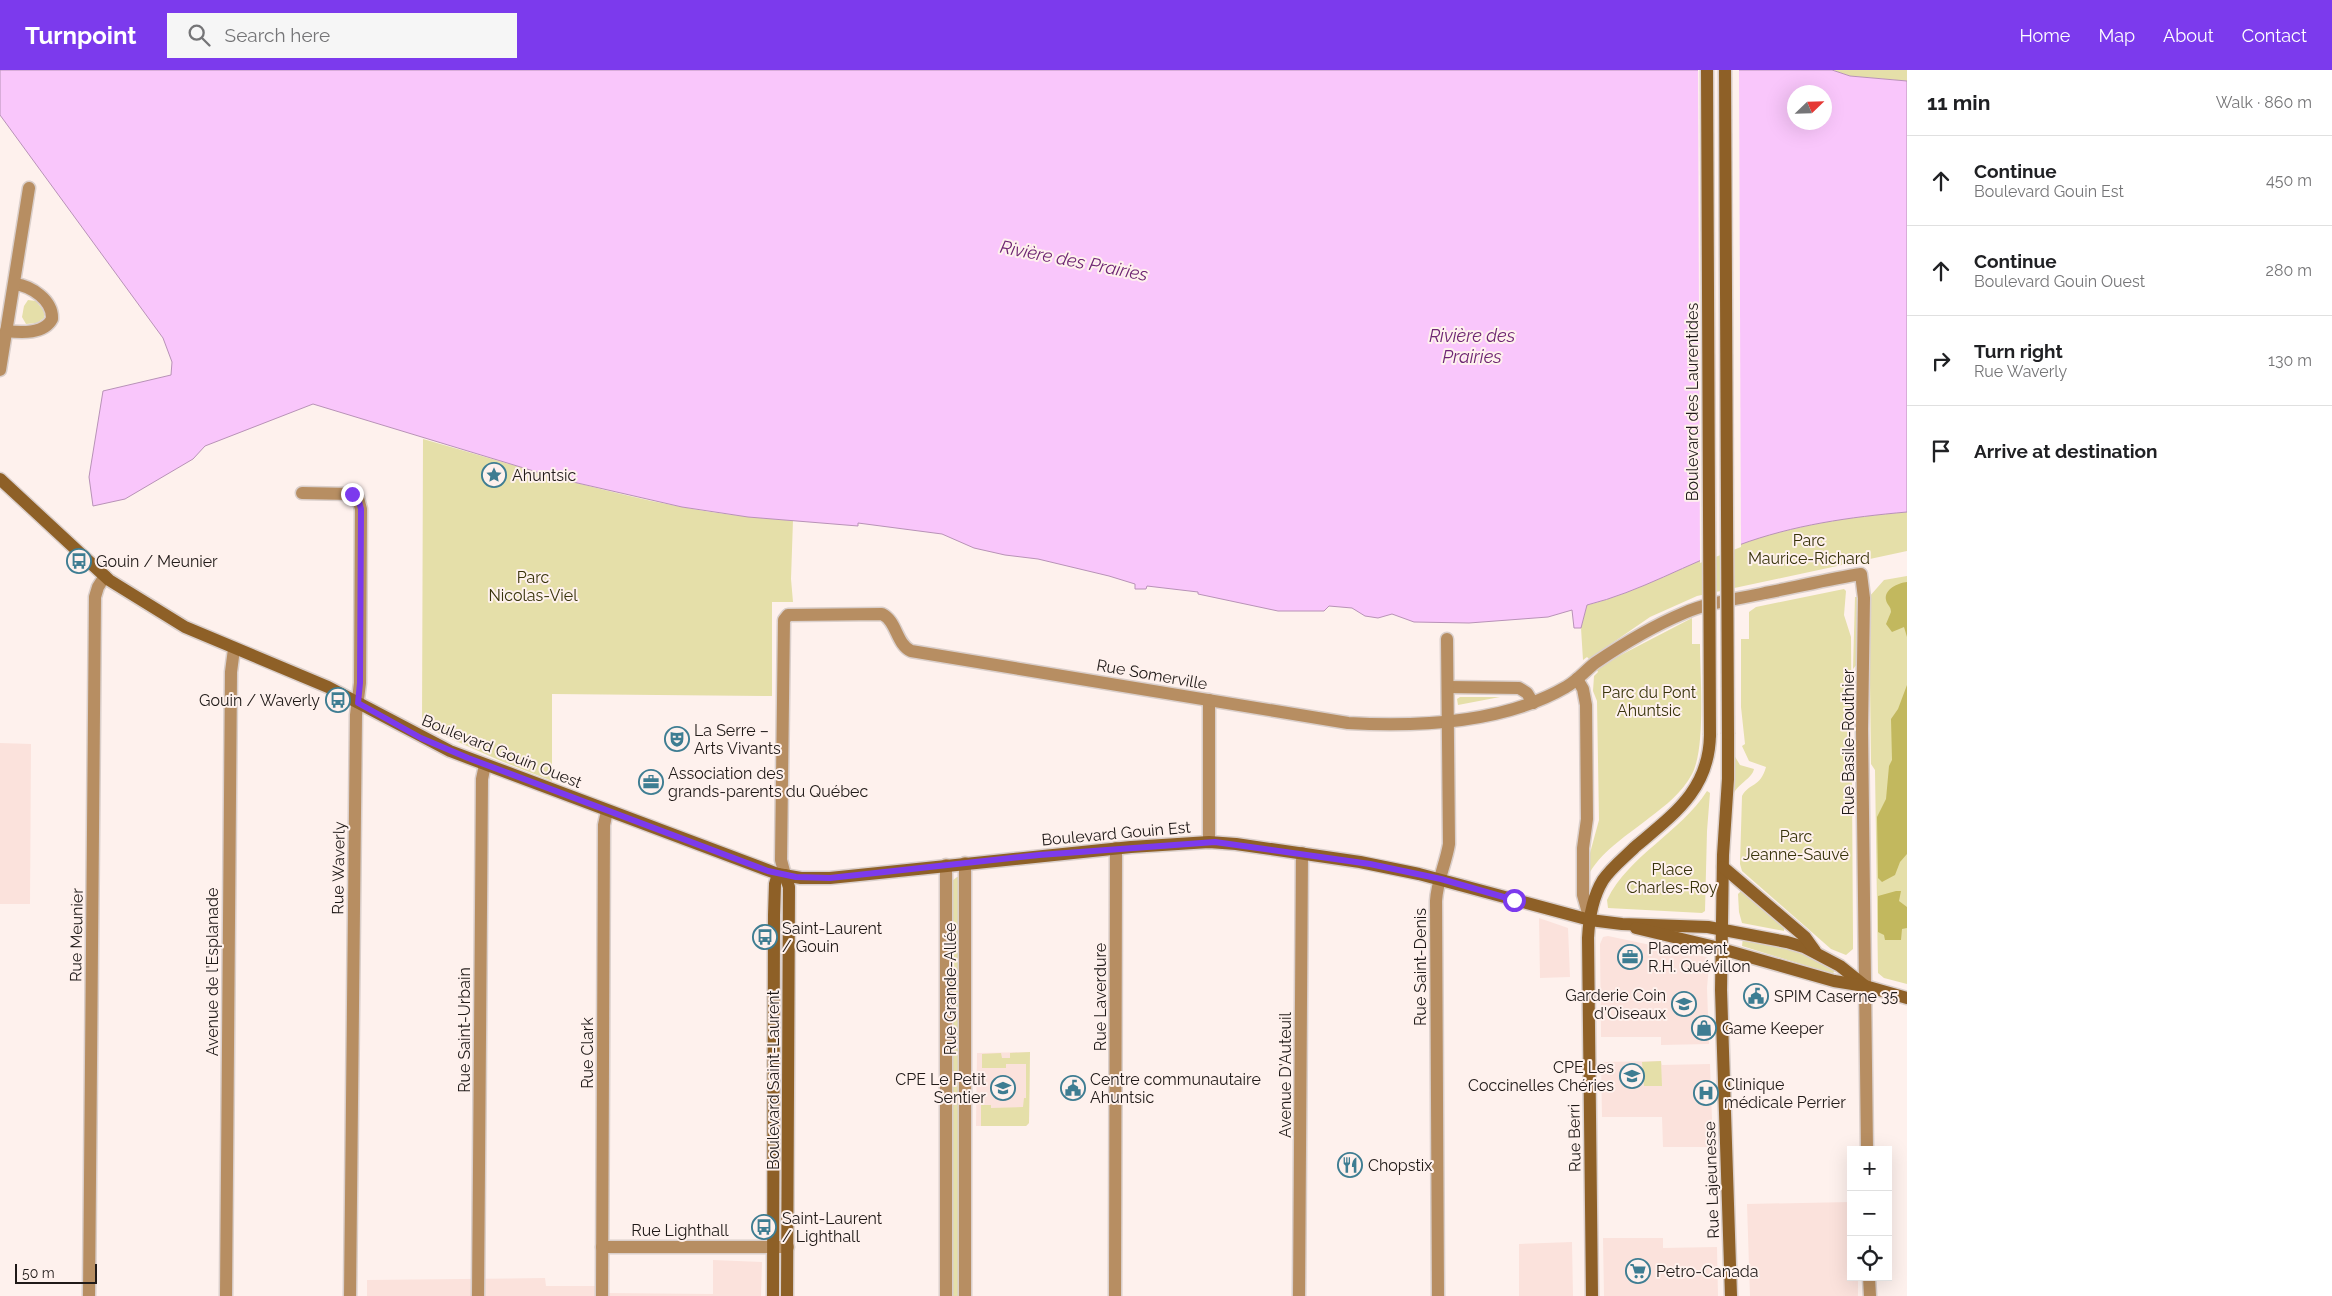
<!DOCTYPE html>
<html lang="en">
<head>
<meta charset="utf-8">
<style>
	:root { --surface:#fff; --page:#f6f6f6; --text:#202124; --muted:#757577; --line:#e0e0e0; --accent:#7c3aed }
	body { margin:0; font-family:Raleway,sans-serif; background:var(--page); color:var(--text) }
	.controls { position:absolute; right:15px; bottom:15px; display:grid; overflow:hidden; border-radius:0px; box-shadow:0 5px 20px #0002 }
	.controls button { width:45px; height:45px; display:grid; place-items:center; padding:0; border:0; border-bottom:1px solid var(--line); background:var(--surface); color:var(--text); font:25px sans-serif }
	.compass { position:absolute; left:1787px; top:15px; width:45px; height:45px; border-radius:50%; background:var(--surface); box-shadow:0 5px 20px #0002; rotate:67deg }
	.scale { position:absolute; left:15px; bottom:12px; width:82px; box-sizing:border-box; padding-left:5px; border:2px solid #201a18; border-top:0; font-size:14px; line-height:18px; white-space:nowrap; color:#201a18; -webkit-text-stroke:4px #fef1ed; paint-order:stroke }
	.stop { position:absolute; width:15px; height:15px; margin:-11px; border:4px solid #7c3aed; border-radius:50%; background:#fff }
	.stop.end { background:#7c3aed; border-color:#fff; box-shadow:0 1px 5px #0008 }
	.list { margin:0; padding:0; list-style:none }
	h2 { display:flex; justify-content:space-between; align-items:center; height:65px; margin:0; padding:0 20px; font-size:21px }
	h2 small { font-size:16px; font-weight:400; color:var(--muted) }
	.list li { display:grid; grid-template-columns:32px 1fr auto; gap:15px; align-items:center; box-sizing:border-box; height:90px; padding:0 20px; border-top:1px solid var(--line) }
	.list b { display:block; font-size:19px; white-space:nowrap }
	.list p { margin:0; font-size:16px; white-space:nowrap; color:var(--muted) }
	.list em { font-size:16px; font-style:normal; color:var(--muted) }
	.icon { flex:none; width:28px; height:28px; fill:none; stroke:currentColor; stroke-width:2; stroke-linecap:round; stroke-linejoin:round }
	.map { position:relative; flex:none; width:1907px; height:1226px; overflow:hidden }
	header { display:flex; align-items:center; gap:30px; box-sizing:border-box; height:70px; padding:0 25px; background:var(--accent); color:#fff }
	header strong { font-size:24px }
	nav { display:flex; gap:28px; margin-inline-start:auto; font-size:18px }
	.search { width:350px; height:45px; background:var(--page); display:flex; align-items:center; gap:12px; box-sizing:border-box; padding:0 18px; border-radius:0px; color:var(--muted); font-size:19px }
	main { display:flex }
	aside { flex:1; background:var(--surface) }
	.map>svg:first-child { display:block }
	.built { fill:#fbe2dc }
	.green { fill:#e5dfa9 }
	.forest { fill:#c2b85e }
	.water { fill:#f9c6fb; stroke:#b892b7; fill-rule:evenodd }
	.pier { fill:#fef1ed }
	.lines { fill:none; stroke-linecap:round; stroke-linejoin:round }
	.street-casing { stroke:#dacfcb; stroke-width:15 }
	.secondary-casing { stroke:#dacfcb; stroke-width:15 }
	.street { stroke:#b78e62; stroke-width:12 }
	.secondary { stroke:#8e6027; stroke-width:12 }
	.secondary-bridge-casing { stroke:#dacfcb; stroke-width:15; stroke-linecap:butt }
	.secondary-bridge { stroke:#8e6027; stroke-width:12 }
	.route { stroke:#7c3aed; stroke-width:6 }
	.labels { text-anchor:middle; stroke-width:4; stroke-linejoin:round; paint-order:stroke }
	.street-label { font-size:16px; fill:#201a18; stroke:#fef1ed }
	.poi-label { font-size:16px; fill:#201a18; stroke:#fef1ed; text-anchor:start }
	.park-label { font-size:16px; fill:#38330b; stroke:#fef1ed }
	.water-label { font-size:18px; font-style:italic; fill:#6e2572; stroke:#fef1ed }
</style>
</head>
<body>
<header>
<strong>Turnpoint</strong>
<div class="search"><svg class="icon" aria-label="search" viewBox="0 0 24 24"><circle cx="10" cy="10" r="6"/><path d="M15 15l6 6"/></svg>Search here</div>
<nav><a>Home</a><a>Map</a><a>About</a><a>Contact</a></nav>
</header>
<main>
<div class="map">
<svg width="1907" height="1226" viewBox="0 0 1907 1226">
	<rect width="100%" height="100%" fill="#fef1ed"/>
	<g class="built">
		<polygon points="0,673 31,674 30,834 0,834"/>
		<polygon points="1539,848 1568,858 1570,907 1540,908"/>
		<polygon points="1608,866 1707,887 1709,895 1707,918 1709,974 1661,975 1661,967 1601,967 1600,874 1603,867"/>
		<polygon points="1030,982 1029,1053 1026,1056 976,1056 977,983"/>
		<polygon points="1661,991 1662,995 1710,994 1713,1077 1663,1077 1662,1047 1602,1047 1601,992"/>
		<polygon points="1851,1132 1851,1207 1858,1207 1858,1226 1750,1226 1747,1134"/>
		<polygon points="1603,1168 1663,1168 1663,1178 1717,1177 1718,1226 1604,1226"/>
		<polygon points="1572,1172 1573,1226 1519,1226 1519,1174"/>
		<polygon points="713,1190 762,1192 761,1226 367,1226 367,1210 545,1208 546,1216 607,1216 607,1223 713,1224"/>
	</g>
	<g class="green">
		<polygon points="1832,0 1907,0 1907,11 1850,6"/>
		<polygon points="28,230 36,231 44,241 44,248 37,253 26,254 22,247 24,236"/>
		<path d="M423,369C544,403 666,445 793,450L791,509L793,532H772V626L552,624V711L501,691L422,656Z"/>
		<path d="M1907,442V481L1697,526L1650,547L1589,589L1587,587L1583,590L1581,558L1587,535C1640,522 1688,493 1739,475C1793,455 1850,447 1907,442Z"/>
		<polygon points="1907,506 1907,914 1884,908 1878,903 1875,700 1871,694 1869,532 1869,527 1884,510"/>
		<path d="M1844,519L1846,521L1844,545L1851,567L1853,869V879L1846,885L1831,879L1742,801L1740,794L1742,726C1750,712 1760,718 1766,697L1749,691L1742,676L1745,674L1741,637V569H1749V542L1756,537Z"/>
		<polygon points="1855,527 1858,527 1858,593 1853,599"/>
		<path d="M1692,548V574H1700C1700,606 1706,678 1692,704C1682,723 1666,735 1649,748C1629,764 1604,779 1590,802V783L1599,750L1597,631L1593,621L1594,606L1598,602L1597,600L1617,587Z"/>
		<polygon points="1460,627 1500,627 1458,635 1457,629"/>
		<path d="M1734,685L1740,695L1754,699C1752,709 1738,713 1733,725Z"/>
		<path d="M1707,721L1710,723L1707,761L1705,841L1702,843L1608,838L1607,830C1629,785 1680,763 1707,721Z"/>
		<polygon points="957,807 959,807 960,1226 951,1226 952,811"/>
		<polygon points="1741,821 1784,858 1784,861 1742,853 1739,842 1738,824"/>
		<polygon points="1743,867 1793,878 1835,899 1833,904 1742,876"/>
		<polygon points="1030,982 1029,1053 1026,1056 981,1056 981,1035 991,1035 991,1038 1023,1037 1024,1028 1026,1028 1026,994 1006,994 1006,998 982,998 982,984 1001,983 1002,988 1010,988 1010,983"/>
		<polygon points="1661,991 1662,1016 1644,1016 1642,992"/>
	</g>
	<g class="forest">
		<path d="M1907,512V567L1904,557L1892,562L1886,554L1891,542C1891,536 1887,535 1886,530C1884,519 1898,513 1907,512Z"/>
		<polygon points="1907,615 1907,784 1900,792 1895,805 1882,812 1878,808 1877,747 1886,729 1889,696 1892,690 1891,649 1898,639"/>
		<polygon points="1896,821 1901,821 1899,831 1907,837 1907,858 1902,859 1901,870 1885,870 1884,865 1878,862 1878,826"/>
	</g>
	<path class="water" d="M0,0H1832L1850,6L1907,11V442C1850,447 1793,455 1739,475C1688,493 1640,522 1587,535L1581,558H1574L1572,540L1548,547L1469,553L1414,552L1392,544L1378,548L1365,546L1352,538L1329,536L1324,541H1278L1198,524V522L1147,516L1146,519H1135V514L1109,506L1038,489L1005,485L974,478L942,464L858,453V456L748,447L682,437L560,409L313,334L205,376L193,389L125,429L93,436L89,407L103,321L171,305L172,292L163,268L0,45ZM1794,22H1824V52H1794Z"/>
	<polygon class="pier" points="1698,0 1739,0 1741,477 1700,493"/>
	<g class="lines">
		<defs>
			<g id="street">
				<path d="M6,261C22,263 44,264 52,249C53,230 31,216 15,214"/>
				<polyline points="0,300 29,118"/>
				<polyline points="302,423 351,424 358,428 361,439 360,613 356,645 350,1226"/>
				<polyline points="1577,609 1583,619 1586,635 1587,749 1583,778 1583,825 1590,850"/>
				<polyline points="1448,617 1519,618 1527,623 1533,633"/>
				<polyline points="1209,630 1209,772"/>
				<path d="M785,805L781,790L784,550L788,545L882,544C897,551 896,574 911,581L1348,653C1418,657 1504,653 1566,617C1577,611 1585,601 1595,593C1623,574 1653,556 1684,543C1709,532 1738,529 1765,523C1797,517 1829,509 1861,504L1864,528L1862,659L1867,1080"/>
				<polyline points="602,1177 788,1177"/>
				<polyline points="1869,1207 1870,1226"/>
				<polyline points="89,1226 95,527 98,517 105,506"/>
				<polyline points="226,1226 231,602 234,579"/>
				<polyline points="478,1226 482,709 485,695"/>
				<polyline points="602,1226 604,755 607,741"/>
				<polyline points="946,1226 946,795"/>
				<polyline points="965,1226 965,793"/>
				<polyline points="1115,1226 1116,778"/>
				<polyline points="1299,1226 1302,783"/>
				<path d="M1438,1226L1436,831C1437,811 1446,793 1449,774L1447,569"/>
			</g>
			<g id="secondary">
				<polyline points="0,409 109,510 185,557 328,617 450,681 778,804 801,808 830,808 1131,777 1209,772 1236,774 1360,792 1419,804 1590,850 1622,854 1708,857 1787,872 1804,877 1840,896 1865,916"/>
				<polyline points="1728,664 1728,709 1723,785 1721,920 1731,1226"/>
				<polyline points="1723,797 1805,867 1815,881"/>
				<polyline points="785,805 789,817 787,1226"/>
				<polyline points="1636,858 1711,876 1834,911 1865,916 1907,928"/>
				<polyline points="773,1226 774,845 775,814 778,804"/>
				<path d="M1592,1226L1588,868C1589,848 1592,828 1603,810C1612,797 1624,788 1635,777C1674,744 1709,720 1710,665"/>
			</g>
		</defs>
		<use href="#street" class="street-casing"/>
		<use href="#secondary" class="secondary-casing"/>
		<use href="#street" class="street"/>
		<use href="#secondary" class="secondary"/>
		<defs>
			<g id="secondary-bridge">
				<polyline points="1707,0 1710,665"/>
				<polyline points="1725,0 1728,664"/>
			</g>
		</defs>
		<use href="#secondary-bridge" class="secondary-bridge-casing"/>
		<use href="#secondary-bridge" class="secondary-bridge"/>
	</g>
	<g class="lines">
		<polyline class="route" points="352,424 358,428 361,439 360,613 358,633 421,668 468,688 768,801 796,807 830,808 1039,785 1215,772 1370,794 1441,809 1514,830"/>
	</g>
	<defs>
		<symbol id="sight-ring" viewBox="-11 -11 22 22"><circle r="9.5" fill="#fef1ed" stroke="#3e7d92" stroke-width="1.5"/><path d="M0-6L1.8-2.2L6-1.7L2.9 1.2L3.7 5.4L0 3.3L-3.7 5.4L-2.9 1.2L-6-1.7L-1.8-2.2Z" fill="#3e7d92"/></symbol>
		<symbol id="bus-ring" viewBox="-11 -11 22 22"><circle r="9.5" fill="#fef1ed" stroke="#3e7d92" stroke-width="1.5"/><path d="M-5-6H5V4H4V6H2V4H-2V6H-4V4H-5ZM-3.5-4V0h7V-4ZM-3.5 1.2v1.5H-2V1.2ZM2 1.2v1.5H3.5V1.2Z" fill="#3e7d92"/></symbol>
		<symbol id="theatre-ring" viewBox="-11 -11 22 22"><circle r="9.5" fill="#fef1ed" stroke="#3e7d92" stroke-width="1.5"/><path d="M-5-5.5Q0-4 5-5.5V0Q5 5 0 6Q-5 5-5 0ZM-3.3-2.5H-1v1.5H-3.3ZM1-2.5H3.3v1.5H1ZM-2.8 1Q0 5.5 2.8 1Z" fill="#3e7d92"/></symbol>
		<symbol id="office-ring" viewBox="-11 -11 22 22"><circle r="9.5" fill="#fef1ed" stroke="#3e7d92" stroke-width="1.5"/><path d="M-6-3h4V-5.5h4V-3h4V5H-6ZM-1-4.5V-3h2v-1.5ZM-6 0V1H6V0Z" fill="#3e7d92"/></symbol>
		<symbol id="civic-ring" viewBox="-11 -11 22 22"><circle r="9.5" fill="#fef1ed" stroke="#3e7d92" stroke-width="1.5"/><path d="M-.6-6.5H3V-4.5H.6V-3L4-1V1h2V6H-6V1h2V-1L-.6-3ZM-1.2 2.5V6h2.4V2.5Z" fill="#3e7d92"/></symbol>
		<symbol id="school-ring" viewBox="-11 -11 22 22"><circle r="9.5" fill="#fef1ed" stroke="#3e7d92" stroke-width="1.5"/><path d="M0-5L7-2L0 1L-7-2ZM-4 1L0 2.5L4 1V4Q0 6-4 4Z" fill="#3e7d92"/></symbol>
		<symbol id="shop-ring" viewBox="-11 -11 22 22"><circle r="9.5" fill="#fef1ed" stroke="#3e7d92" stroke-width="1.5"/><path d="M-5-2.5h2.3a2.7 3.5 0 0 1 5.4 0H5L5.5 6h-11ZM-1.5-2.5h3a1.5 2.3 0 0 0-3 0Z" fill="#3e7d92"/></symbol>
		<symbol id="hospital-ring" viewBox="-11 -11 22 22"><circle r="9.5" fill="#fef1ed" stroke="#3e7d92" stroke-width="1.5"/><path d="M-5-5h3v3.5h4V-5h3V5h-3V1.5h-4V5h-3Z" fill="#3e7d92"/></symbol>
		<symbol id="restaurant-ring" viewBox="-11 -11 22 22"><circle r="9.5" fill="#fef1ed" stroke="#3e7d92" stroke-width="1.5"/><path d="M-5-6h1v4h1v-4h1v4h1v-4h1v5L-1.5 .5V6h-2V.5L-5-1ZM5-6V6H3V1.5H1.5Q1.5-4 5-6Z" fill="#3e7d92"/></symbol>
		<symbol id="supermarket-ring" viewBox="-11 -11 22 22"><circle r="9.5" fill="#fef1ed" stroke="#3e7d92" stroke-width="1.5"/><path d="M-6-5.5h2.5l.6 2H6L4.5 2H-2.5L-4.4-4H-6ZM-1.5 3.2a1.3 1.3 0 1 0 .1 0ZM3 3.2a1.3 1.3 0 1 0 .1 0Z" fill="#3e7d92"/></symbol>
	</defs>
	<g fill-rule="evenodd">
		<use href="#sight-ring" x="480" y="391" width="28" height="28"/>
		<use href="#bus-ring" x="65" y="477" width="28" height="28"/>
		<use href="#bus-ring" x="324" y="616" width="28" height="28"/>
		<use href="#theatre-ring" x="663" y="655" width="28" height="28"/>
		<use href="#office-ring" x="637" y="698" width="28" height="28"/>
		<use href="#bus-ring" x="751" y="853" width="28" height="28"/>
		<use href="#office-ring" x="1616" y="873" width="28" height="28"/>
		<use href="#civic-ring" x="1742" y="912" width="28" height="28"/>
		<use href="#school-ring" x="1670" y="920" width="28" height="28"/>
		<use href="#shop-ring" x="1690" y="944" width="28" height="28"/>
		<use href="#school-ring" x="1618" y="992" width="28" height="28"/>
		<use href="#school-ring" x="989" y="1004" width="28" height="28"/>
		<use href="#civic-ring" x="1059" y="1004" width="28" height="28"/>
		<use href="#hospital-ring" x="1692" y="1009" width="28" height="28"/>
		<use href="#restaurant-ring" x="1336" y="1081" width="28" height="28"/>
		<use href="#bus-ring" x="750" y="1143" width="28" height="28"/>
		<use href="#supermarket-ring" x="1624" y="1187" width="28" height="28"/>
	</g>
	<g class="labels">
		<g class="street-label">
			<text transform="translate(1692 332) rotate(-90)" y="6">Boulevard des Laurentides</text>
			<text transform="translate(1152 604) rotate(10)" y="6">Rue Somerville</text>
			<text transform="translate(1848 672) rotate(-90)" y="6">Rue Basile-Routhier</text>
			<text transform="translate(502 681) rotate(22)" y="6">Boulevard Gouin Ouest</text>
			<text transform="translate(1116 763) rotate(-5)" y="6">Boulevard Gouin Est</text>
			<text transform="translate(338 798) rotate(-89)" y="6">Rue Waverly</text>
			<text transform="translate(76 865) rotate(-89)" y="6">Rue Meunier</text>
			<text transform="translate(1420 897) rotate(-90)" y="6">Rue Saint-Denis</text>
			<text transform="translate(212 902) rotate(-90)" y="6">Avenue de l'Esplanade</text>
			<text transform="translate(950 919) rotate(-90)" y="6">Rue Grande-Allée</text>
			<text transform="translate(1100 927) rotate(-90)" y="6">Rue Laverdure</text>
			<text transform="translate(464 960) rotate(-90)" y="6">Rue Saint-Urbain</text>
			<text transform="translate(587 983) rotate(-90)" y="6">Rue Clark</text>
			<text transform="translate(1285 1005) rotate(-90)" y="6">Avenue D'Auteuil</text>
			<text transform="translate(773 1010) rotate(-90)" y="6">Boulevard Saint-Laurent</text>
			<text transform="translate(1574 1068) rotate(-91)" y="6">Rue Berri</text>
			<text transform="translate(1711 1110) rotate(-92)" y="6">Rue Lajeunesse</text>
			<text x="680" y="1166">Rue Lighthall</text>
		</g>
		<g class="poi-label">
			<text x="512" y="411">Ahuntsic</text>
			<text x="96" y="497">Gouin / Meunier</text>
			<text x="320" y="636" text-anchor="end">Gouin / Waverly</text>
			<text x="694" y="666">La Serre –<tspan x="694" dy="18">Arts Vivants</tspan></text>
			<text x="668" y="709">Association des<tspan x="668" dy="18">grands-parents du Québec</tspan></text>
			<text x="782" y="864">Saint-Laurent<tspan x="782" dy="18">/ Gouin</tspan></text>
			<text x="1648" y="884">Placement<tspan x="1648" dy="18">R.H. Quévillon</tspan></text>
			<text x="1666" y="931" text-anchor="end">Garderie Coin<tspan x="1666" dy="18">d'Oiseaux</tspan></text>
			<text x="1774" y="932">SPIM Caserne 35</text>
			<text x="1722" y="964">Game Keeper</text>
			<text x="1614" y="1003" text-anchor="end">CPE Les<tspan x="1614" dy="18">Coccinelles Chéries</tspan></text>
			<text x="986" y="1015" text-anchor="end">CPE Le Petit<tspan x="986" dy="18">Sentier</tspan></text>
			<text x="1090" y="1015">Centre communautaire<tspan x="1090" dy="18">Ahuntsic</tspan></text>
			<text x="1724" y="1020">Clinique<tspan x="1724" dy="18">médicale Perrier</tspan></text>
			<text x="1368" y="1101">Chopstix</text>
			<text x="782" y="1154">Saint-Laurent<tspan x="782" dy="18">/ Lighthall</tspan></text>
			<text x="1656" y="1207">Petro-Canada</text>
		</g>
		<g class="park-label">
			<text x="1809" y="476">Parc<tspan x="1809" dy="18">Maurice-Richard</tspan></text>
			<text x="533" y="513">Parc<tspan x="533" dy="18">Nicolas-Viel</tspan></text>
			<text x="1649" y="628">Parc du Pont<tspan x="1649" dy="18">Ahuntsic</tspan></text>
			<text x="1796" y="772">Parc<tspan x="1796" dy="18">Jeanne-Sauvé</tspan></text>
			<text x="1672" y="805">Place<tspan x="1672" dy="18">Charles-Roy</tspan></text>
		</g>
		<g class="water-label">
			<text transform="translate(1074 191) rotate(11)" y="6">Rivière des Prairies</text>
			<text x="1472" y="272">Rivière des<tspan x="1472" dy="21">Prairies</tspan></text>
		</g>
	</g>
</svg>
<div class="controls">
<button>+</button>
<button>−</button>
<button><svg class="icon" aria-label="locate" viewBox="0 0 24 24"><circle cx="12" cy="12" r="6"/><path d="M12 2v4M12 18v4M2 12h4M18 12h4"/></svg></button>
</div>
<svg class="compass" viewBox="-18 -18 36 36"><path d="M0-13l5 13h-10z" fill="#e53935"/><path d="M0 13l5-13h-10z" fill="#757577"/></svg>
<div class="scale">50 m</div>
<div class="stop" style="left:1514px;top:830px"></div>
<div class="stop end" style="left:352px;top:424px"></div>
</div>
<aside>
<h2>11 min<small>Walk · 860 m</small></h2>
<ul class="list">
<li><svg class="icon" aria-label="ahead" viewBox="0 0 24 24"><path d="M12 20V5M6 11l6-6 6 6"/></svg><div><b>Continue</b><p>Boulevard Gouin Est</p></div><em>450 m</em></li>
<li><svg class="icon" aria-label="ahead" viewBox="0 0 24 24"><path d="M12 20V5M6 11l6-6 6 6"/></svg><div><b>Continue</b><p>Boulevard Gouin Ouest</p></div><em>280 m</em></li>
<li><svg class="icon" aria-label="right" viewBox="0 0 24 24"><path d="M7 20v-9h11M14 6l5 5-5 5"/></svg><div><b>Turn right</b><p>Rue Waverly</p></div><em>130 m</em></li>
<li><svg class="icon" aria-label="arrive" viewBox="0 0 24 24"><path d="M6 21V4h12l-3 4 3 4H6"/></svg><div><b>Arrive at destination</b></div></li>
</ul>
</aside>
</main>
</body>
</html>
